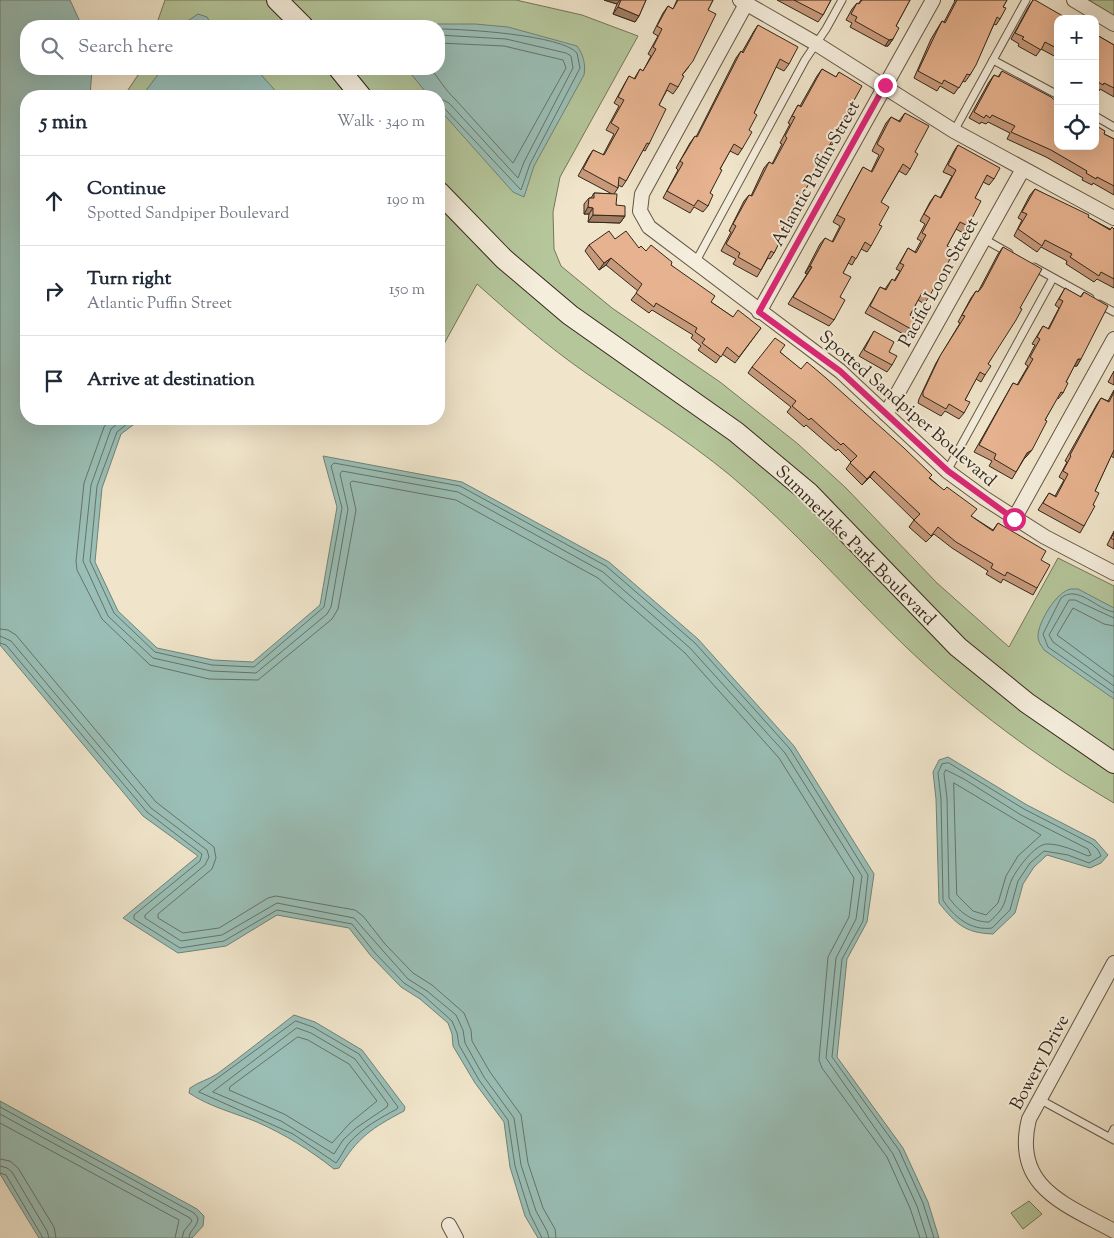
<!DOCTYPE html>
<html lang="en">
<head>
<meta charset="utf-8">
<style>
	:root { --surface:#fff; --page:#f6f6f7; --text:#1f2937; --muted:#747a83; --line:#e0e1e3 }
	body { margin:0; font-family:"Sorts Mill Goudy",serif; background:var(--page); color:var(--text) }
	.controls { position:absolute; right:15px; top:15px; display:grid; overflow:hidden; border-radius:10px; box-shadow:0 5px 20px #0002 }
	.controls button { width:45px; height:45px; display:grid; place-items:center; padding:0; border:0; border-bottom:1px solid var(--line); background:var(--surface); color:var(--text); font:25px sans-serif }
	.stop { position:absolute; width:15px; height:15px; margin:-11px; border:4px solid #db2777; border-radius:50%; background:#fff }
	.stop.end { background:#db2777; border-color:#fff; box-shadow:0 1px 5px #0008 }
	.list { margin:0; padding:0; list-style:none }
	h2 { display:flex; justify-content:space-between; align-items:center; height:65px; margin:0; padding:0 20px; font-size:21px }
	h2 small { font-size:16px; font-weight:400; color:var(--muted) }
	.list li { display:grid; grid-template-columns:32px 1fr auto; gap:15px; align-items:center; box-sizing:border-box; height:90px; padding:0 20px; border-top:1px solid var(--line) }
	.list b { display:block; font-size:19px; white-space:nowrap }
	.list p { margin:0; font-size:16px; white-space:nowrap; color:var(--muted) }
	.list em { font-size:16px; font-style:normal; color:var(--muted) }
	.icon { flex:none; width:28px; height:28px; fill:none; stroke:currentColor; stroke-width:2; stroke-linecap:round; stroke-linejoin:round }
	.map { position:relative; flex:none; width:1114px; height:1238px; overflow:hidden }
	.search { position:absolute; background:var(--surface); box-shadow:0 5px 20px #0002; left:20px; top:20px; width:425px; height:55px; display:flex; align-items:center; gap:12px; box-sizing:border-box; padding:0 18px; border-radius:20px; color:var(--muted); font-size:19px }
	.panel { position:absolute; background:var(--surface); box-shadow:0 5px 20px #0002; left:20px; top:90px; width:425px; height:335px; border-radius:20px }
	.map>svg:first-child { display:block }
	.green { fill:#b5c69b; stroke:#74765a }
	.water { fill:#9abfb7; stroke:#718278 }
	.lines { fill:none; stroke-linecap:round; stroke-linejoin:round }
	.shore { stroke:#677368; stroke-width:1 }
	.service-casing { stroke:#635646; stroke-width:9 }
	.minor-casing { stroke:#635646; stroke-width:16 }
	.secondary-casing { stroke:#34271a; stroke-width:22 }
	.service { stroke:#f5eedd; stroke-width:7 }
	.minor { stroke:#f5eedd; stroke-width:14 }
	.secondary { stroke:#f5eedd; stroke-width:20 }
	.wall { fill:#c6997b; stroke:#34271a }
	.shaded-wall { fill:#a17d64; stroke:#34271a }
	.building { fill:#e6b28f; stroke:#34271a }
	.route { stroke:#db2777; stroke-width:6 }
	.labels { text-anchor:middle; stroke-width:4; stroke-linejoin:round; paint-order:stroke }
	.street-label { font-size:18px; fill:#34271a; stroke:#f5eedd }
</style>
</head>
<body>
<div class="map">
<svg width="1114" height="1238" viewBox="0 0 1114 1238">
	<rect width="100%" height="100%" fill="#f0e5cb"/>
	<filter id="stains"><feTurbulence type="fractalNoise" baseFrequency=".004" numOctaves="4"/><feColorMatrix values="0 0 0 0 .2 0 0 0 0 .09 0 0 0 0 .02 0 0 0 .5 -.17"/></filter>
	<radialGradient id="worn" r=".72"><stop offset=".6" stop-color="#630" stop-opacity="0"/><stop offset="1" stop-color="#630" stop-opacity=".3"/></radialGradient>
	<g class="green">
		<polygon points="165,0 277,0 303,26 156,26"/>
		<polygon points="286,0 516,0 582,15 638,36 560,177 553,212 554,249 561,266 612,308 720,382 798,444 846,488 937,583 1009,647 1058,558 1114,586 1114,751 1028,693 950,628 900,579 568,304 456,202 439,182 439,96 368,96 348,69 439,69 439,26 310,26"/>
		<polygon points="1084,0 1114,0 1114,18"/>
		<polygon points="142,69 339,69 361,96 124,96"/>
		<path d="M439,192L504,259L736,432L958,647L1114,763V803C1039,759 969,707 906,647C847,590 794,529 731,476C685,438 634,407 586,373C547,346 512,315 477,284L439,353Z"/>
		<polygon points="1029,1201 1042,1214 1023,1229 1011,1213"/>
	</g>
	<g class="water">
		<polygon points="0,0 70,0 82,26 26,26 26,69 92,69 90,96 26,96 26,419 141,419 121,434 102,488 95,562 118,611 157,648 213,660 253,662 320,605 337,507 323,456 462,482 609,562 698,639 794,746 874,874 867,922 847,959 837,1057 903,1148 928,1202 939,1238 538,1238 525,1216 510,1167 504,1122 475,1083 453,1046 452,1034 448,1023 420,999 401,987 371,956 349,928 277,915 226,946 178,953 123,918 198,856 143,816 0,645"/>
		<polygon points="198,14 207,17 212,26 180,26"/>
		<path d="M390,24H475L508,27L577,46C583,54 586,64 584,75L534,166L524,197L513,192L439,109V96H429L407,69H439V26H382Z"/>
		<polygon points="162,69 256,69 280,96 142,96"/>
		<path d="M1071,589H1078L1114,608V699L1044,650C1041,645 1038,642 1038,636C1038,622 1057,591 1071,589Z"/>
		<path d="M948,757L1027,805L1095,840L1108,855L1101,863L1090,868L1047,855L1034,867L1023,884L1015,913L993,934C965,933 956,924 939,903L936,799L933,772L939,760Z"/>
		<path d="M294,1015L315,1022L362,1050L405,1107L404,1111C372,1128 358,1137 339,1168L334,1169C310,1150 286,1135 257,1122C235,1113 210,1107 189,1093L190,1088C198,1082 208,1080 217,1074C243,1055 268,1035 294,1015Z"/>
		<polygon points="0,1101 197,1209 204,1216 203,1226 192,1238 39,1238 0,1174"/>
	</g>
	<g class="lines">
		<g class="shore">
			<path d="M439,29C464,29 562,35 577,53L580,68L530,164L521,190L444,108L439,106"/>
			<polyline points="439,35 506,39 566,53 571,56 573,68 524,162 518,178 449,103 439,98"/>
			<path d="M431,69C440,80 446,91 455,99L513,163L566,68L563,60L504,46L439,43"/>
			<polyline points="110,419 104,427 84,483 76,561 77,570 102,619 150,665 209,679 258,680 332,619 338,609 356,510 350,483 352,481 456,500 598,578 685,653 779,758 854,878 849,917 828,957 819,1060 822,1068 887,1157 910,1208 920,1238"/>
			<polyline points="123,419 111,429 91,485 83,561 108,616 153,658 211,671 256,673 327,614 331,607 348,509 340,474 342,471 458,492 603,572 690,648 785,753 862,876 856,919 836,958 826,1058 893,1154 917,1206 927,1238"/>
			<polyline points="133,419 117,432 97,486 90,561 114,613 155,652 212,665 254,667 324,607 342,508 331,466 334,463 460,486 606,566 695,643 790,749 868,875 863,921 842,959 832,1057 899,1150 923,1203 934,1238"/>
			<path d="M1114,612C1097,610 1078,584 1061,598L1043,634L1048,647L1114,693"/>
			<polyline points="1114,618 1075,600 1069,600 1049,635 1053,642 1114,686"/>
			<polyline points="1114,626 1104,624 1073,608 1057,635 1114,677"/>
			<polyline points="0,629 8,630 16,635 156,802 214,847 216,858 212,869 158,914 158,918 183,933 219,928 268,898 276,896 355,910 363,916 385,944 413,973 432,985 464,1013 471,1030 472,1041 490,1072 521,1115 528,1163 543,1208 555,1229 556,1238"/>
			<polyline points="0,636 11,641 151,808 207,850 209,857 205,865 145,915 145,918 181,941 222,935 277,903 354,918 408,979 427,991 456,1015 463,1030 465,1043 484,1077 514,1118 521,1165 536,1211 547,1231 549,1238"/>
			<polyline points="0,643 6,645 147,812 202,854 200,861 134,915 134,919 180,948 224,941 277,910 352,924 375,953 404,983 423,995 452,1021 457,1033 459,1045 479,1080 508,1120 515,1166 530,1214 542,1238"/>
			<path d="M949,763L1024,809L1092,844L1098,850L1101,856L1089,863L1068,855L1044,851L1030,863L1018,881L1010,910L992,928C971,931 954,917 943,900L941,799L938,773L942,764Z"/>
			<path d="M946,770L964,779L1021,815L1088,849L1091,855L1088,856C1076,851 1061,844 1047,844C1035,844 1017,869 1012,879C1003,900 1009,905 989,922C971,922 960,912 949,898L947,798L944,774Z"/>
			<polygon points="954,783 1041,835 1018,856 1006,876 998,903 986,915 973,911 957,895"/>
			<path d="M296,1021L313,1027L359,1054L398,1107L397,1109C380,1118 362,1128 349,1143C344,1149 341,1157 336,1163L293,1134L199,1092Z"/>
			<polygon points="297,1028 311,1033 355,1059 388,1104 387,1107 356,1128 343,1140 334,1154 281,1121 213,1092"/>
			<polygon points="298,1037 308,1040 349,1064 377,1101 350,1123 332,1143 284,1114 229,1090 230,1087"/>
			<path d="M0,1107L194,1213L198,1218C198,1227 189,1230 189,1238"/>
			<polyline points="0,1114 190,1218 192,1221 184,1231 182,1238"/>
			<polyline points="0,1123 179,1220 175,1238"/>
			<polyline points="0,1159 10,1161 18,1168 54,1227 56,1238"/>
			<polyline points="0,1166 7,1168 12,1172 47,1231 49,1238"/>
			<polyline points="0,1173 6,1175 43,1238"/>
		</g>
		<defs>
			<g id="service">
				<polyline points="993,60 1058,95"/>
				<polyline points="1095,116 1114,127"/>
				<polyline points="954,131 1026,0"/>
				<polyline points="984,239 1009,253"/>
				<polyline points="695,263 805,60 826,29 842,0"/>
				<polyline points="1034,267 1090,298"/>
				<polyline points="1099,304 1114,312"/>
				<polyline points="947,471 1053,278"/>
				<polyline points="1039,1099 1114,1140"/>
				<polyline points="1110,1137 1114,1129"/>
			</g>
			<g id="minor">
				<polyline points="740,0 815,43 954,131 1114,218"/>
				<polyline points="1074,0 1114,24"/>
				<polyline points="746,4 642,194 640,211 649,227 840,371 947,471 984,498 1045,537 1114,573"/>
				<polyline points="759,312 933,0"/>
				<polyline points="886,414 1023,169"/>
				<polyline points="1014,519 1114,339"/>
				<path d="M1114,963L1029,1119C1012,1187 1065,1204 1114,1231"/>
				<polyline points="449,1225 456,1238"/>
			</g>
			<g id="secondary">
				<polyline points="277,0 303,26"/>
				<polyline points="339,69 361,96"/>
				<polyline points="439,192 504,259 570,315 736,432 809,493 958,647 1027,703 1114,763"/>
			</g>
		</defs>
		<use href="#service" class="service-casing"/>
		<use href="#minor" class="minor-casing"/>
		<use href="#secondary" class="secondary-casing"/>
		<use href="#service" class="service"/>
		<use href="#minor" class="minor"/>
		<use href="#secondary" class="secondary"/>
	</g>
	<g class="wall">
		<polygon points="604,0 646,0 639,16 635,22 613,14 617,4"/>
		<polygon points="677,0 713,0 708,10 688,68 682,75 678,87 673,94 667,90 659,105 649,144 645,151 643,150 626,181 622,187 618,185 618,188 614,194 616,205 625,216 620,223 588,222 589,214 584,214 584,204 589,198 591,198 594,193 612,194 578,176 589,156 593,150 603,155 614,134 606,130 619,106 614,103 625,83 629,76 634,79 640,69 643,71 651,56 648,54 658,36 653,33 663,13 668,6 673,9"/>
		<polygon points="777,0 831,0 823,15 818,22"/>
		<polygon points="861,0 910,0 896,26 893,39 888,46 885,46 850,27 852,23 846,20 852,9 857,3 858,4"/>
		<polygon points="954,0 1007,0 1003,7 1000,19 996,25 994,24 970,75 965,82 963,81 954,94 940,86 937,91 914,78 931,39 942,21 944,22 955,1"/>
		<polygon points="1033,0 1058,19 1058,58 1041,49 1036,56 1018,46 1019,44 1011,39 1029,6"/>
		<polygon points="758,25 789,64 784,71 776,67 754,113 749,130 742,149 738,155 730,151 720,169 710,193 708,206 703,212 694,207 690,213 663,198 678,170 676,168 690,143 695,136 696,137 736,58 741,51 742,52 754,31"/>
		<polygon points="1095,34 1114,45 1114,97 1100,89 1099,91 1095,89"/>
		<polygon points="822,69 836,77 839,72 847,113 836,138 832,145 830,144 821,161 818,172 813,178 812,178 790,217 774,253 770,259 768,258 757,277 733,264 736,259 721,251 731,232 729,231 744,201 749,195 751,196 764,168 769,162 772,164 782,144 780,143 790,124 788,123 794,112 798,105 800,106 817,76"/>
		<polygon points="1002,71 1058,146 1104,134 1114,139 1114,195 1093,183 1092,185 1082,180 1083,178 1046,157 1007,139 1010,133 988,122 986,124 981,122 980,124 969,118 989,82 994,75 998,77"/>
		<polygon points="905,113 915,152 910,169 906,175 899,171 881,202 879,225 871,246 867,252 861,249 852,265 848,263 843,273 840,297 834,320 829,326 788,304 807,274 805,273 820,244 825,238 832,242 840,226 833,222 859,174 863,167 871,172 879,155 872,151 886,123 891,117 899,121"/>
		<polygon points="958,145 994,179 989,185 983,182 975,198 968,226 963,233 956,229 947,246 929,297 924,304 918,300 910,315 911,329 907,336 865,313 880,287 885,289 892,279 894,281 900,271 896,269 908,248 915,252 921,241 917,239 925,224 920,221 930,202 935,195 940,198 952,176 943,172 954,151"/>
		<polygon points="1035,189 1110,229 1114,229 1114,288 1097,279 1094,282 1066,264 1067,261 1041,247 1037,252 1014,236 1022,220 1018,218 1030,195"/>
		<polygon points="615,239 646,251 671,265 711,302 733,317 761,328 735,363 722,354 716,363 698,350 701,346 691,338 693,335 652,310 649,313 631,300 638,291 606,265 599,270 585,251 589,245"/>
		<polygon points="1003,247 1020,308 988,364 985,375 981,382 976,379 965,400 964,413 959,419 945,411 941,416 918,403 919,399 936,363 960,323 958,322 971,298 976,291 978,292 998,254"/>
		<polygon points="1065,288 1080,297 1084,292 1077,366 1074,366 1066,382 1063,393 1058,399 1057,398 1045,420 1027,456 1024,459 1012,479 989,466 992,461 974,452 1009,390 1013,383 1017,385 1028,366 1025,364 1035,345 1032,344 1043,326 1048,329 1059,308 1055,305"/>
		<polygon points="874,331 889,352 892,365 887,372 859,356"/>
		<polygon points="780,352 930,478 971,516 993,530 998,523 1041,560 1037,588 1033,595 1003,579 1001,583 986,574 988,571 952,548 934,534 926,542 909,527 914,520 870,477 862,485 846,469 851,462 838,449 836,451 806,425 804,427 787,412 791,407 748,373 752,367"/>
		<polygon points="1114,371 1114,385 1108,382"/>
		<polygon points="1114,390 1114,458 1111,456 1095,491 1093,505 1084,526 1080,533 1038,510 1049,493 1055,496 1064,480 1059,477 1067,462 1065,461 1097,404 1101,398 1108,401"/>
		<polygon points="1114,531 1114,549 1107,545"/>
	</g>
	<g class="shaded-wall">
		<polygon points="604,0 620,0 617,4"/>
		<polygon points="618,7 639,16 635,22 613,14"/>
		<polygon points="893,39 888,46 885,46 889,40"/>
		<polygon points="588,207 593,208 589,214 584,214"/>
		<polygon points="593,215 625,216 620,223 588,222"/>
		<polygon points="611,258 606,265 599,270 604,263"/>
		<polygon points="810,266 812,267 807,274 805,273"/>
		<polygon points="1078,359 1081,359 1077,366 1074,366"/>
		<polygon points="1032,450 1027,456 1022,460 1027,453"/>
		<polygon points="874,471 870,477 862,485 867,479"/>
	</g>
	<g class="building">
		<polygon points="621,0 646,0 639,16 618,7"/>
		<polygon points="678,0 713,0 708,10 716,14 693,61 682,75 684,76 678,87 670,83 659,105 666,109 649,144 647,143 626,181 619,177 618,188 583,169 593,150 604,155 619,128 611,123 624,100 618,97 629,76 635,79 640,69 643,71 656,49 653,47 662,29 657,26 668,6 673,9"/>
		<polygon points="794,0 831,0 823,15"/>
		<polygon points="862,0 910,0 896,26 899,28 893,39 889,40 855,21 857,17 851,14 857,3 859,4"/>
		<polygon points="957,0 1007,0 1003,7 1006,8 1000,19 997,17 976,65 970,75 967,74 959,88 944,80 942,84 918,71 936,33 942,21 945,23"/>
		<polygon points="1033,0 1035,0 1068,19 1058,19 1058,49 1045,42 1041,50 1022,39 1024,37 1015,33"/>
		<polygon points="758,25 798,47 789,64 780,59 754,113 757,115 749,130 752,132 742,149 734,144 720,169 722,170 710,193 713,195 708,206 698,200 694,206 667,191 683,163 680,161 685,153 695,136 697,137 741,51 743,53"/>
		<polygon points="1095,34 1114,45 1114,88 1104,83 1103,85 1095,80"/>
		<polygon points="822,69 836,77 839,72 862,86 847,113 841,131 836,138 834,137 821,161 823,162 818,172 816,171 790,217 791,220 774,253 771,251 761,270 738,257 740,253 726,244 736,226 733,224 739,213 749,195 752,196 769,162 773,164 787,138 785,136 795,117 792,116 798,105 801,107"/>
		<polygon points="1002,71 1051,97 1058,103 1058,146 1095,146 1095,125 1105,131 1104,134 1114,139 1114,186 1097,177 1096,179 1086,173 1087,171 1051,150 1011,132 1015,126 992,115 990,118 986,115 984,118 974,112 994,75 999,77"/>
		<polygon points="905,113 929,126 915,152 918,154 910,169 903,164 881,202 889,207 879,225 882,226 871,246 865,242 856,259 852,256 843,273 851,277 840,297 845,300 834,320 793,297 812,267 810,266 825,238 833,242 845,219 837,215 863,167 872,172 884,149 877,144 891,117 900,122"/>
		<polygon points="958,145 1000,168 994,179 987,175 975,198 981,201 968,226 960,222 947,246 955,250 929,297 922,293 910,315 916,319 911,329 870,306 880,287 886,290 892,279 895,281 904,265 900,263 908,248 916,253 926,235 922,233 930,218 924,214 935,195 941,198 956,170 948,165"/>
		<polygon points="1035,189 1089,215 1088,217 1110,230 1112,227 1114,229 1114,279 1101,272 1099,276 1070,257 1072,254 1045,240 1042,246 1018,229 1027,214 1022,212"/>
		<polygon points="594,193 617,194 616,205 625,206 625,216 593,215 593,208 588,207 589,198 594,198"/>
		<polygon points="609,231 615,239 626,231 639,248 641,246 646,251 651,245 672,262 671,265 715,296 711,302 733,317 738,310 761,328 739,357 727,347 721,357 702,343 705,339 695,332 697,328 656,303 654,307 636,293 642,284 611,258 604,263 589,245"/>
		<polygon points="1003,247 1042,269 1020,308 1022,309 1016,320 988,364 991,366 985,375 980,372 965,400 970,402 964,413 949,404 946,409 923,396 923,392 940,356 965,316 962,315 976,291 978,292 982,287"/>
		<polygon points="1065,288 1081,297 1084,292 1108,306 1081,359 1078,359 1066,382 1068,383 1063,393 1061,392 1045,420 1047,421 1032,450 1027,453 1016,472 994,459 996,454 979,445 1013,383 1018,385 1033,359 1030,357 1040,339 1037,337 1043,326 1049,329 1063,301 1059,299"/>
		<polygon points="874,331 894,342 889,352 897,356 892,365 864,350"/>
		<polygon points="775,338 785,345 780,352 801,369 807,362 826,378 904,448 932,475 929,478 944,490 947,487 977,509 971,516 993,531 998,523 1046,551 1041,560 1050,565 1037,588 1007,572 1005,576 991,568 993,564 956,542 938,527 931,536 914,520 920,514 874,471 867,479 850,463 857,456 843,443 841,445 811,418 809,420 792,406 796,401 752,367"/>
		<polygon points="1114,392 1114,450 1095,491 1099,493 1093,505 1095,506 1084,526 1043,503 1049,493 1056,497 1068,474 1063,471 1071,456 1070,455 1101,398 1109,402"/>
		<polygon points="1114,533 1114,540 1111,538"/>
	</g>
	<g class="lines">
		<polyline class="route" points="885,85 759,312 840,371 948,471 1014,519"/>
	</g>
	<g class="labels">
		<g class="street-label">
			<text transform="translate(815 173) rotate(-61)" y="6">Atlantic Puffin Street</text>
			<text transform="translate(938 282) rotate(-61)" y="6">Pacific Loon Street</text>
			<text transform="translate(908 408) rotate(41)" y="6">Spotted Sandpiper Boulevard</text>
			<text transform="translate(856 545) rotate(45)" y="6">Summerlake Park Boulevard</text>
			<text transform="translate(1039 1062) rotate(-62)" y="6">Bowery Drive</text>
		</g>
	</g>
	<rect width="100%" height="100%" filter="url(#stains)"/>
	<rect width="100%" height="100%" fill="url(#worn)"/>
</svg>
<div class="controls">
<button>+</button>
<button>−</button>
<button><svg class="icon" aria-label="locate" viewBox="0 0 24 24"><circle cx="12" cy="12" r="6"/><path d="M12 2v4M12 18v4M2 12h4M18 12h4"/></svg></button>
</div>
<div class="stop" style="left:1014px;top:519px"></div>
<div class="stop end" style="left:885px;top:85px"></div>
<div class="search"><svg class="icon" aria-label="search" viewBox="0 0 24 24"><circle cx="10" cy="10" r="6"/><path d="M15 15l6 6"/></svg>Search here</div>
<section class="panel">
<h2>5 min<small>Walk · 340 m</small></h2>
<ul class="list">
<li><svg class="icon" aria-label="ahead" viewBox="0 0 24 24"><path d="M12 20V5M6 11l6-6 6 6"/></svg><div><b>Continue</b><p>Spotted Sandpiper Boulevard</p></div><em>190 m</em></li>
<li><svg class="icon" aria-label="right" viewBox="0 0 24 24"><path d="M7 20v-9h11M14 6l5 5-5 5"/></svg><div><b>Turn right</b><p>Atlantic Puffin Street</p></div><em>150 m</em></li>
<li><svg class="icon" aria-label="arrive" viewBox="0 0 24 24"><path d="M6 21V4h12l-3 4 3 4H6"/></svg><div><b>Arrive at destination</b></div></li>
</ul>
</section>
</div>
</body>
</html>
